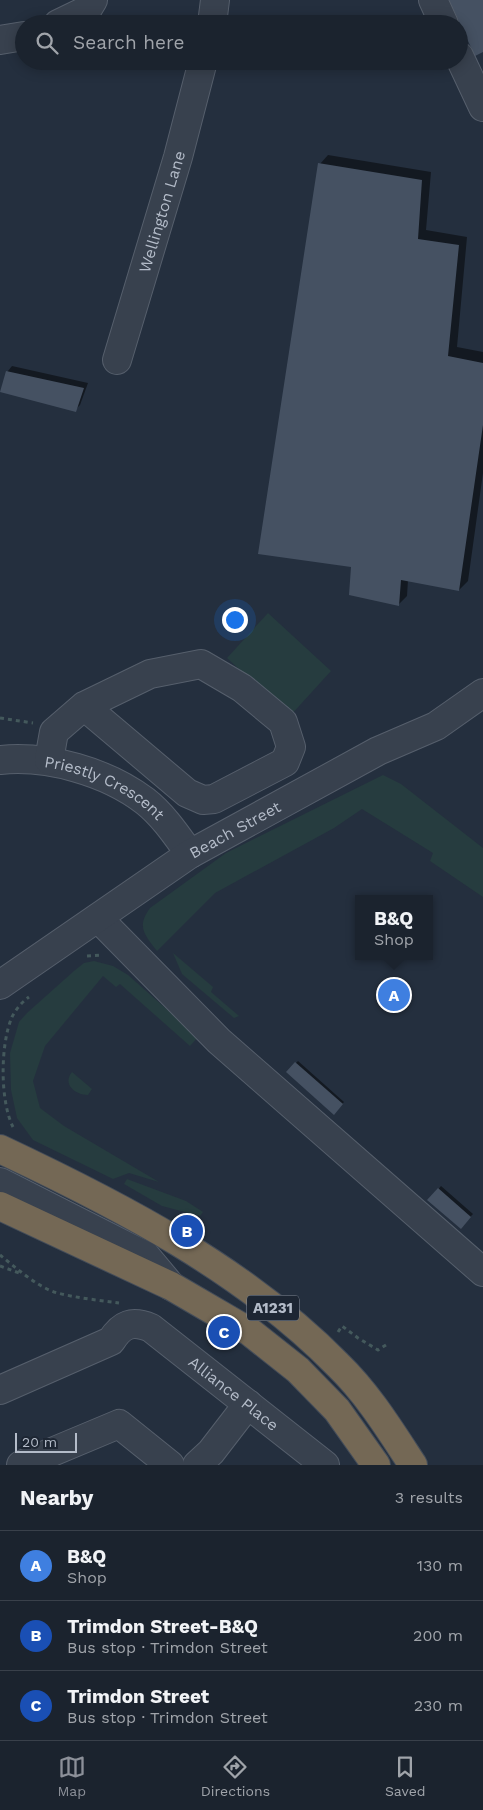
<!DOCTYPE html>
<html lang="en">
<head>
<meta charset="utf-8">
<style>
	:root { --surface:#1b232e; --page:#282f3a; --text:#f1f3f6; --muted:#a0a4aa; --line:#39404a; --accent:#8c9099 }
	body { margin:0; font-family:"Work Sans",sans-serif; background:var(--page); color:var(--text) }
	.scale { position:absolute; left:15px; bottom:12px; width:62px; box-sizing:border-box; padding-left:5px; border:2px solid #b4bcc9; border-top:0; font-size:14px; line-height:18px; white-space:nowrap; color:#b4bcc9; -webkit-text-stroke:4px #1d2633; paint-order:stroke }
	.you { position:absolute; left:234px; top:619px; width:18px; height:18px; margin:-12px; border:4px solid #fff; border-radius:50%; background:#1a73e8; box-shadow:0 0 0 8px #1a73e833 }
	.badge { display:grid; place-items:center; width:32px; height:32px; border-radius:50%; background:var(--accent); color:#fff; font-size:16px; font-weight:700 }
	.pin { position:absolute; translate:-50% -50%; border:2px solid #fff; box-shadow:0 1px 5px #0006 }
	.popup { position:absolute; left:355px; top:895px; width:78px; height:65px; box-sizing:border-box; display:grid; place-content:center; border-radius:0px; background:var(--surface); filter:drop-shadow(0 1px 4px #0005); font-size:16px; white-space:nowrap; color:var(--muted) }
	.popup b { font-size:19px; color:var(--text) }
	.popup::after { content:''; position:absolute; left:50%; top:100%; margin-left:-10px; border:10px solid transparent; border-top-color:var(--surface) }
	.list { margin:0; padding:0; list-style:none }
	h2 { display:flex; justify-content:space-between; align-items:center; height:65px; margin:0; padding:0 20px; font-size:21px }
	h2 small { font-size:16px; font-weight:400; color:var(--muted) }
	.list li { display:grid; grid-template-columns:32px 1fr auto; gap:15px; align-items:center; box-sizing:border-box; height:70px; padding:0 20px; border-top:1px solid var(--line) }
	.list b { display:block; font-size:19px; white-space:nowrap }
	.list p { margin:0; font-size:16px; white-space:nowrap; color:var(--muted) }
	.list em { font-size:16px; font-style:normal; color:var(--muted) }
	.icon { flex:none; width:28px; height:28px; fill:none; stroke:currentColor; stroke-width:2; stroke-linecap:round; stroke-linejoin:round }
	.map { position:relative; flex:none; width:483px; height:1465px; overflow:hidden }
	.search { position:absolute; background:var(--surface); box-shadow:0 2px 12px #0003; left:15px; right:15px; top:15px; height:55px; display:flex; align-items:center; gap:12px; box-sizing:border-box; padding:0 18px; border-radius:28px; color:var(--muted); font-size:19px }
	.sheet { height:275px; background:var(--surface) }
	nav { display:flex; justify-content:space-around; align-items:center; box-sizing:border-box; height:70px; border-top:1px solid var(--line); background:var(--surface); font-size:14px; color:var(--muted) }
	nav a { display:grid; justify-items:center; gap:2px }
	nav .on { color:var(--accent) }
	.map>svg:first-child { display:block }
	.green { fill:#263c3f }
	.shadow { fill:#0007 }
	.building { fill:#455162 }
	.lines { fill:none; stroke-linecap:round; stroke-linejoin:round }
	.minor-casing { stroke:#565f6c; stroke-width:30 }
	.highway-casing { stroke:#434c59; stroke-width:30 }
	.path { stroke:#44595c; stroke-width:3; stroke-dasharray:4 4; stroke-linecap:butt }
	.minor { stroke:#38414e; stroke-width:28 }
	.highway { stroke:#746855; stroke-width:28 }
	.labels { text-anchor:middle; stroke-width:4; stroke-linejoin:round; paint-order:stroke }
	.shield { fill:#1d2633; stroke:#878f9c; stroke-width:1 }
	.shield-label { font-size:15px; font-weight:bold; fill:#b4bcc9 }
	.street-label { font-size:16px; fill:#b4bcc9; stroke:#1d2633 }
</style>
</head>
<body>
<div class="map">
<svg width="483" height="1465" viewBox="0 0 483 1465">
	<rect width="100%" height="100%" fill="#242f3e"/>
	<g class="green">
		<polygon points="268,613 331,671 290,716 227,658"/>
		<path d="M383,775L401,784L483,848V897L430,861L433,853L362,809L334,828L215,893L157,951C145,935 136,927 150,908L226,853Z"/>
		<polygon points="173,953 213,987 211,992 239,1016 234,1018 182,974"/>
		<polygon points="94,961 113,966 128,975 198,1037 190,1046 120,984 116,987 103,976 45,1046 33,1081 40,1108 64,1126 159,1182 129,1173 113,1179 33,1140 17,1118 11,1090 10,1053 19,1022 27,1013 74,971 84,963"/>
		<path d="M72,1072L92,1089L88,1095C75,1095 62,1084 72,1072Z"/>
		<polygon points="127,1179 186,1201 203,1212 200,1216 162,1206 124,1184"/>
	</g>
	<g class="shadow">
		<polygon points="328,155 431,172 426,230 467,237 457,347 483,352 483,473 468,581 459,590 408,580 407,596 398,605 352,566 320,164"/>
		<polygon points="12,366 88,383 80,405 75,410 2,391 8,371"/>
		<polygon points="298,1061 344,1102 334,1113 287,1072"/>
		<polygon points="441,1186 473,1214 461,1227 429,1200"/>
	</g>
	<g class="building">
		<polygon points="449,0 483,0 483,52 475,56"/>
		<polygon points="318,163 422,180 418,239 459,245 448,356 483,363 483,425 459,591 401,580 399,606 349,595 351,567 258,554"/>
		<polygon points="6,371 84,388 76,412 0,392"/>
		<polygon points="295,1062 343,1104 334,1115 286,1072"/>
		<polygon points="438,1188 471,1217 461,1229 427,1200"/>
	</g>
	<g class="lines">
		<defs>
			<g id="minor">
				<polyline points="433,0 444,24"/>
				<polyline points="58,24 87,10 93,0"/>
				<polyline points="212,24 215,0"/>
				<polyline points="0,40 24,36"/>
				<polyline points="459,56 483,107"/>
				<path id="s1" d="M117,360L178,157L203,61"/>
				<path id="s2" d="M0,760C48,755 107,772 145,801C163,815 177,836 190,854"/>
				<polyline points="49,760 54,732 84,706 150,674 201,664 242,688 283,722 291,747 285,762 214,799 203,800 187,793 84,706"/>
				<polyline points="98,918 219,1041 483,1272"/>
				<path id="s3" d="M0,985L190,854L378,751L436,726L483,693"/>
				<polyline points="0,1182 146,1256 171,1286"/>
				<path id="s4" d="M0,1390L111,1341C122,1324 132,1320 151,1328L325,1465"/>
				<polyline points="21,1465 119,1424 170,1465"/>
				<polyline points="197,1465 211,1452 248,1404"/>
			</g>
			<g id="highway">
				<path d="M0,1149C119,1205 245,1270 338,1365C368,1394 390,1430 413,1465"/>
				<polyline points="0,1206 171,1286 250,1332 298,1370 337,1410 376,1465"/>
			</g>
		</defs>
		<use href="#minor" class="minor-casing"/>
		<use href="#highway" class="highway-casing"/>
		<g class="path">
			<polyline points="0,718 33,723"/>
			<polyline points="87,956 101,955"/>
			<path d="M13,1127C0,1101 0,1045 12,1017C16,1009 22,1002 29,997"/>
			<path d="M0,1255C15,1267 35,1285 54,1292C75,1298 98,1300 119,1303"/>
			<polyline points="0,1266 22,1274"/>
			<polyline points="338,1332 342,1326 358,1338 378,1350 389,1343"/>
		</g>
		<use href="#minor" class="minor"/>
		<use href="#highway" class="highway"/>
	</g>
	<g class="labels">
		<rect class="shield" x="247" y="1295.5" width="52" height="25" rx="4"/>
		<g class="shield-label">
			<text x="273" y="1313">A1231</text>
		</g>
		<g class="street-label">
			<text dy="6" stroke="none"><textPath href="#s1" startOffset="155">Wellington Lane</textPath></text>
			<text dy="6" stroke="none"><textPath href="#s2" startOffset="111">Priestly Crescent</textPath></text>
			<text dy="6" stroke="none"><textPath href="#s3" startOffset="282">Beach Street</textPath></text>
			<text dy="6" stroke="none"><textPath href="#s4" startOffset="274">Alliance Place</textPath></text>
		</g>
	</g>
</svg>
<div class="scale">20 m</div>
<div class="you"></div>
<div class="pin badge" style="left:394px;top:995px;background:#3f7fe0">A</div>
<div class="popup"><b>B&amp;Q</b>Shop</div>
<div class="pin badge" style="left:187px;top:1231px;background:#1a4fb4">B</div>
<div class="pin badge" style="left:224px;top:1332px;background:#1a4fb4">C</div>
<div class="search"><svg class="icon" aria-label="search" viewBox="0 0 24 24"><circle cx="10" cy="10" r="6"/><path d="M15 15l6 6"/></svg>Search here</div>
</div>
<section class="sheet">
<h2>Nearby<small>3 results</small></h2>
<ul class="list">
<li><span class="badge" style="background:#3f7fe0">A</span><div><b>B&amp;Q</b><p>Shop</p></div><em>130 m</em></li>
<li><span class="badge" style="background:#1a4fb4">B</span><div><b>Trimdon Street-B&amp;Q</b><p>Bus stop · Trimdon Street</p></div><em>200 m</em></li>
<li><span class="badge" style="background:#1a4fb4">C</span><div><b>Trimdon Street</b><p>Bus stop · Trimdon Street</p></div><em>230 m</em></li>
</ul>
</section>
<nav>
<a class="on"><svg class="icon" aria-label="map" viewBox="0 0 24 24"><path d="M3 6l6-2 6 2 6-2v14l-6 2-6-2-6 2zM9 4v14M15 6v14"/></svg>Map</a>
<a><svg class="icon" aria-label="directions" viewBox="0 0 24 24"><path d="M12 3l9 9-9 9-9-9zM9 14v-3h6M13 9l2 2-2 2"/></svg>Directions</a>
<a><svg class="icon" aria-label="saved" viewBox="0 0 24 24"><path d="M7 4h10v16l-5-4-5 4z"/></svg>Saved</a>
</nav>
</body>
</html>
